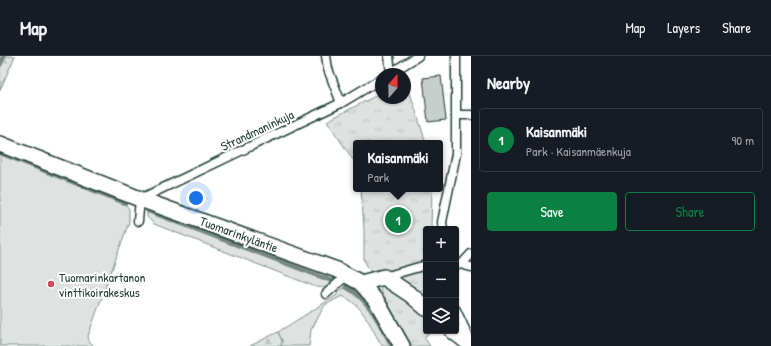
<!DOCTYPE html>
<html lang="en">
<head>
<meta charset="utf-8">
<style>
	:root { --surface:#171b24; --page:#242831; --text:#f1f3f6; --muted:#9ea1a6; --line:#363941; --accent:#0b8043 }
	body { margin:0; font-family:"Patrick Hand",sans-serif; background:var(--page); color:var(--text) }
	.controls { position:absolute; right:12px; bottom:12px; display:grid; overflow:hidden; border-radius:4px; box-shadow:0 1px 3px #0004 }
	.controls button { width:36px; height:36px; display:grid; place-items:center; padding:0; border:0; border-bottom:1px solid var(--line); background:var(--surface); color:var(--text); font:20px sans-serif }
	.compass { position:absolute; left:375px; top:12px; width:36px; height:36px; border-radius:50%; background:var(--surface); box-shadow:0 1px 3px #0004; rotate:20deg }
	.you { position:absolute; left:196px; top:142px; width:14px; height:14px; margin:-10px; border:3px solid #fff; border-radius:50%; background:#1a73e8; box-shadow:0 0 0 6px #1a73e833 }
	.badge { display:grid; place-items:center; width:26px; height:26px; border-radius:50%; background:var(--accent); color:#fff; font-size:13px; font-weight:700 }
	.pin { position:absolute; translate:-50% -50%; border:2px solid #fff; box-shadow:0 1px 4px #0006 }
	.popup { position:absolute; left:353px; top:84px; width:90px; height:52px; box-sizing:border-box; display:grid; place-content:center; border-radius:4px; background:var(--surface); filter:drop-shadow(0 1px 3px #0005); font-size:13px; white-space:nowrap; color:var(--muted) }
	.popup b { font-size:15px; color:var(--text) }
	.popup::after { content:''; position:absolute; left:50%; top:100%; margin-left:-8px; border:8px solid transparent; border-top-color:var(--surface) }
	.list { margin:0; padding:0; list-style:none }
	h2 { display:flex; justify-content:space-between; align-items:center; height:52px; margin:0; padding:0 16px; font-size:17px }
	h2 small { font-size:13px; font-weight:400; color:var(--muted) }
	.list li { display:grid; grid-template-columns:26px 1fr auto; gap:12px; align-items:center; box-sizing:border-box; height:64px; margin:0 8px 8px; padding:0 8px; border:1px solid var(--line); border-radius:4px }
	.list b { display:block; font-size:15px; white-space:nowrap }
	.list p { margin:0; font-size:13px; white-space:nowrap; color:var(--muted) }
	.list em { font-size:13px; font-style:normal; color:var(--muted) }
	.actions { display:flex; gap:8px; padding:12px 16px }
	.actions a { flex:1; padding:9px 0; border:1px solid var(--accent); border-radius:4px; text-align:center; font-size:14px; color:var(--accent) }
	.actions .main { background:var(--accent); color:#fff }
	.icon { flex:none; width:22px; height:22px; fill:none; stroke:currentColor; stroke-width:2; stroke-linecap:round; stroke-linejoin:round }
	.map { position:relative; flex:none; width:471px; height:290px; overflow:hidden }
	header { display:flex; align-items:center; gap:24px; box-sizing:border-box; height:56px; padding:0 20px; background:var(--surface); border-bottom:1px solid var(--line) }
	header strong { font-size:19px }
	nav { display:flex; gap:22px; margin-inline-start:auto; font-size:14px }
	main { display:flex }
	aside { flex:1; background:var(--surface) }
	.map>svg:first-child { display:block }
	.grass { fill:#dee3e2; stroke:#7e908b }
	.forest { fill:url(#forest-firs); stroke:#7e908b }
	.park { fill:url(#park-tufts); stroke:#7e908b }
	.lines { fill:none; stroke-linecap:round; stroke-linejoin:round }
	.stream { stroke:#758883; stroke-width:4.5 }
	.building { fill:#c7cfcc; stroke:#1f3d34 }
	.service-casing { stroke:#1f3d34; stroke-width:11 }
	.minor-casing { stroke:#1f3d34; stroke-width:18 }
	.service { stroke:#fff; stroke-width:8 }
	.minor { stroke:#fff; stroke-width:15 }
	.poi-dot { fill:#d1495b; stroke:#fff; stroke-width:1.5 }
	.labels { text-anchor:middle; stroke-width:4; stroke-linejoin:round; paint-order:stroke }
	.street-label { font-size:13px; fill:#1f3d34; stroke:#fff }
	.poi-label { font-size:13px; fill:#1f3d34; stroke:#fff; text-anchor:start }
</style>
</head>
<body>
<header>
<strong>Map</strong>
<nav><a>Map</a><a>Layers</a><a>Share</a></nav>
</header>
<main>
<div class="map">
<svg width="471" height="290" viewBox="0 0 471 290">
	<defs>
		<pattern id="forest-firs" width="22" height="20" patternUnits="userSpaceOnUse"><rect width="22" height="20" fill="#dee3e2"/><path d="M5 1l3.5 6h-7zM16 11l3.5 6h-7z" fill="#bec4c2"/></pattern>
		<pattern id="park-tufts" width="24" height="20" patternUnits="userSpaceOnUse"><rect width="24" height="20" fill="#dee3e2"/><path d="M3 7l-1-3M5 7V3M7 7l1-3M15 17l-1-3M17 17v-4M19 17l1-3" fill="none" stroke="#bec4c2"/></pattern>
	</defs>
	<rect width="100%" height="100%" fill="#fff"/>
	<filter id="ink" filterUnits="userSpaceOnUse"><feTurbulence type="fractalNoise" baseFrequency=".025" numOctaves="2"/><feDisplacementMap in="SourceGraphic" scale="8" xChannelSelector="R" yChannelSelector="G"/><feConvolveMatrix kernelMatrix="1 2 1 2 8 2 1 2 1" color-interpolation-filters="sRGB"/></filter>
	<g filter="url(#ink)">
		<g class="grass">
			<polygon points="0,94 122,143 129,153 129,166 88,280 89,285 94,290 0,290"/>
			<path d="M147,154L328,218L334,223C331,232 324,232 316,231L154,168L147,161Z"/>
			<path d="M349,230C367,234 385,274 396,290H382C371,272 363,248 342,240L325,249L311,274L309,290H281L282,285L278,276L337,239L338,235Z"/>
		</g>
		<g class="forest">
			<polygon points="0,0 15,0 0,34"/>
			<polygon points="278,276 282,285 281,290 250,290"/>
		</g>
		<g class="park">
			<polygon points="406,24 426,87 356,87 356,108 327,65 381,37 381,42 405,42"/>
			<polygon points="361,133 432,133 431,173 426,173 426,275 433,275 424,281 430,290 412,290 364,204 364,173"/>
		</g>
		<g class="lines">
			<g class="stream">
				<polyline points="0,9 4,0"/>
				<polyline points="0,97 125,147"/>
				<polyline points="148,155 332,225"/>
				<path d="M346,231C370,244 379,267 392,290"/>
			</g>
		</g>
		<polygon class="building" points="441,20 446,64 428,66 423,22"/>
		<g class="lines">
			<defs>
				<g id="service">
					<polyline points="326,0 328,13 341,47"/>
					<polyline points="389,0 391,17"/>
					<polyline points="389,18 418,0"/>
					<polyline points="456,59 471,59"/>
					<polyline points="138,165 140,143 341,47 381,23"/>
					<polyline points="443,173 442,166 456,98 456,0"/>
					<polyline points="456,207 471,211"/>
					<polyline points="462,208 471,198"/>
					<polyline points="384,221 426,209"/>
					<polyline points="326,238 347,219"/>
					<polyline points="456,254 470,284"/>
				</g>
				<g id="minor">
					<polyline points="0,88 140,143 337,214 361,227 377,246 402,290"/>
					<polyline points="361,227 384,221 411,239 426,252"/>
					<polyline points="453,275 471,289"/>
				</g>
			</defs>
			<use href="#service" class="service-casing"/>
			<use href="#minor" class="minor-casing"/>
			<use href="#service" class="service"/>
			<use href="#minor" class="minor"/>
		</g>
	</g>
	<circle class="poi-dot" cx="51" cy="228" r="4"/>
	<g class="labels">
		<g class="street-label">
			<text transform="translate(257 74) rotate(-25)" y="5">Strandmaninkuja</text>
			<text transform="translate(239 178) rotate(20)" y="5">Tuomarinkyläntie</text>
		</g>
		<g class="poi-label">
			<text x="59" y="226">Tuomarinkartanon<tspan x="59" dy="15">vinttikoirakeskus</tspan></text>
		</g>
	</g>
</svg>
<div class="controls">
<button>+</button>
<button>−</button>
<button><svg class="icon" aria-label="layers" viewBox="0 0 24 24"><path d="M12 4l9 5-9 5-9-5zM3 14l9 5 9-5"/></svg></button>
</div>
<svg class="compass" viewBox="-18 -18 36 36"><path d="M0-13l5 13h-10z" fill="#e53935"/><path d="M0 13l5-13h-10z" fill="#9ea1a6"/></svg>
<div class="you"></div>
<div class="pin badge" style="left:398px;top:164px">1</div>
<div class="popup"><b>Kaisanmäki</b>Park</div>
</div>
<aside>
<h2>Nearby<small></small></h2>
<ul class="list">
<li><span class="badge">1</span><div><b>Kaisanmäki</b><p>Park · Kaisanmäenkuja</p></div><em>90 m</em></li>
</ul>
<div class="actions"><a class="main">Save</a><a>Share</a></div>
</aside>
</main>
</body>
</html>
